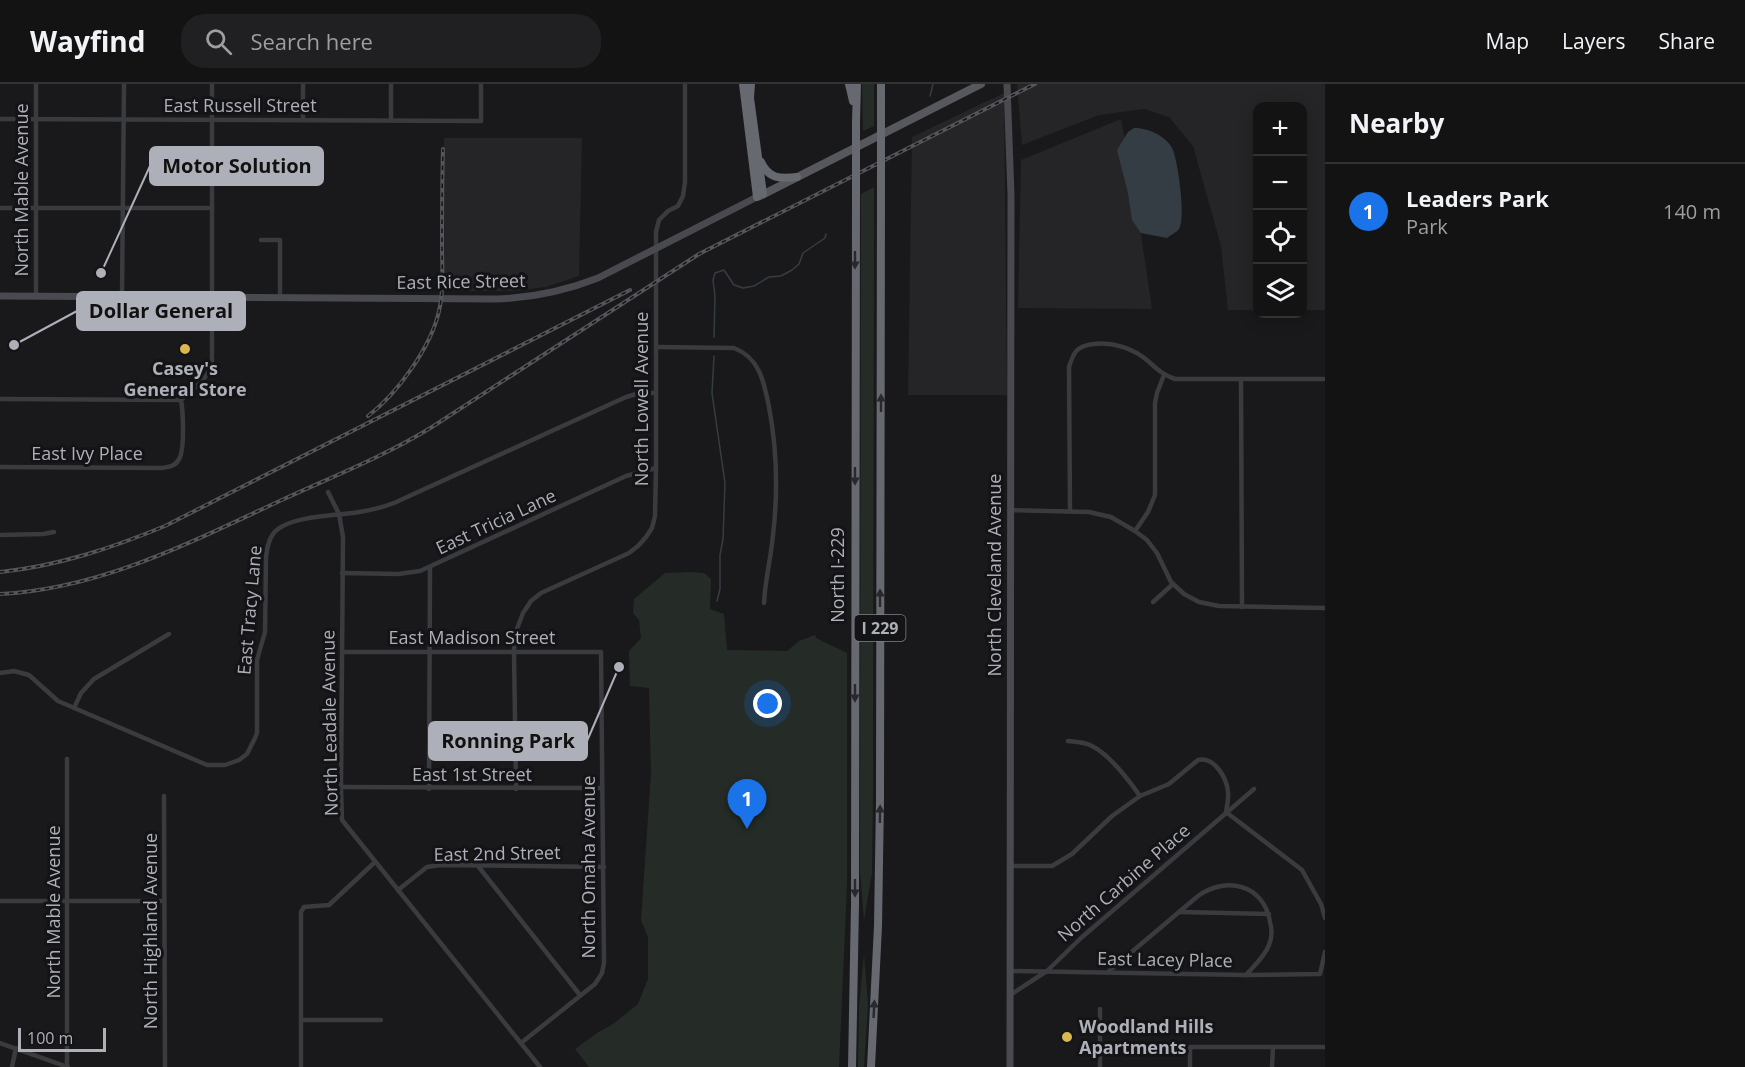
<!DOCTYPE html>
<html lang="en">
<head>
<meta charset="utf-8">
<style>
	:root { --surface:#131314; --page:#202022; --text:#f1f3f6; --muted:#9d9ea0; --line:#323234; --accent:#1a73e8 }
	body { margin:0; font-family:"Open Sans",sans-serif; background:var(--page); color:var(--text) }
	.controls { position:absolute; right:18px; top:18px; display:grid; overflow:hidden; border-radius:12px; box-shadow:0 3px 15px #0003 }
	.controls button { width:54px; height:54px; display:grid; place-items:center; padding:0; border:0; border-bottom:2px solid var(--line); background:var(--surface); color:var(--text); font:30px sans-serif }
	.scale { position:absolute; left:18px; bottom:15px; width:88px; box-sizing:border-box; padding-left:6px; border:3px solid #adb0b9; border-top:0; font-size:16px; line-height:21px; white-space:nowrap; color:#adb0b9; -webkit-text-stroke:4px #141416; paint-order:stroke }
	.you { position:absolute; left:768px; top:620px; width:21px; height:21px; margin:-15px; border:4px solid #fff; border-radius:50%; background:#1a73e8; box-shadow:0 0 0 9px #1a73e833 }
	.badge { display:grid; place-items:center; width:39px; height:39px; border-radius:50%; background:var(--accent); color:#fff; font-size:20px; font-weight:700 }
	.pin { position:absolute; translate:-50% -50px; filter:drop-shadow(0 2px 3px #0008) }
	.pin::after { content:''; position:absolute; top:32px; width:21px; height:18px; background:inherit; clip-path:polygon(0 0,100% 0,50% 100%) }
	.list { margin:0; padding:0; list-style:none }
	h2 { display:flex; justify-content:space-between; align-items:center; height:78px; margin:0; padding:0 24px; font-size:26px }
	h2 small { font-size:20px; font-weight:400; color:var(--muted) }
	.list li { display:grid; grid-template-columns:39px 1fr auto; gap:18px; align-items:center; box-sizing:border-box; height:96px; padding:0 24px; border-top:2px solid var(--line) }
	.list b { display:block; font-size:22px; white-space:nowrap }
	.list p { margin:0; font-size:20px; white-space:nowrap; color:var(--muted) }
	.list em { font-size:20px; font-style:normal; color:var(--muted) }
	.icon { flex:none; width:33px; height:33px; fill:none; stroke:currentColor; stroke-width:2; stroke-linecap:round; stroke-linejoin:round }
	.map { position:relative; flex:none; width:1325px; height:983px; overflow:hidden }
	header { display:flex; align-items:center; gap:36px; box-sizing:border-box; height:84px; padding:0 30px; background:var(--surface); border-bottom:2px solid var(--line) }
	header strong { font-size:28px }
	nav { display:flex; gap:33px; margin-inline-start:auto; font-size:21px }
	.search { width:420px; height:54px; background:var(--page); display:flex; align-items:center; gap:15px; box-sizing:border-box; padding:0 21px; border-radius:24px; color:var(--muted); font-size:22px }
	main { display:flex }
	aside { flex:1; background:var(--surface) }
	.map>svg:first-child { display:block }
	.built { fill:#252528 }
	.green { fill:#252c27 }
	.water { fill:#353d44 }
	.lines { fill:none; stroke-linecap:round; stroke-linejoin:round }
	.stream { stroke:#353d44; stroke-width:1.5 }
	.street { stroke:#3a3b3f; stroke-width:4.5 }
	.secondary { stroke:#494a4f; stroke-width:7 }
	.primary { stroke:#57585e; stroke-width:8 }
	.highway { stroke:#676970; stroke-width:8 }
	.rail-casing { stroke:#54555a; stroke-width:4 }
	.rail { stroke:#141416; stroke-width:1.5; stroke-dasharray:4.5; stroke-linecap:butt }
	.highway-bridge { stroke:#676970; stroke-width:8 }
	.oneway { fill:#29292c }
	.poi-dot { fill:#dbb750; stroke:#141416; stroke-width:2 }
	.labels { text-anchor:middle; stroke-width:6; stroke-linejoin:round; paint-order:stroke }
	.shield { fill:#141416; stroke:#7f8188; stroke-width:1.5 }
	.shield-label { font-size:16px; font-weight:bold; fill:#adb0b9 }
	.street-label { font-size:18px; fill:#adb0b9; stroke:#141416 }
	.poi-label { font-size:18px; font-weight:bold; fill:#adb0b9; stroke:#141416 }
	.leader { fill:none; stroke:#adb0b9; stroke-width:2 }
	.callout-dot { fill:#adb0b9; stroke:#141416; stroke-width:2 }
	.callout { fill:#adb0b9; stroke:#adb0b9; stroke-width:2 }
	.callout-label { font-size:20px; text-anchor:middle; font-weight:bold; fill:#111 }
</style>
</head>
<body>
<header>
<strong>Wayfind</strong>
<div class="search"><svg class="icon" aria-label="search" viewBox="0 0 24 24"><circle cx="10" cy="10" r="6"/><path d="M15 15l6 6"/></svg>Search here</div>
<nav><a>Map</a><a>Layers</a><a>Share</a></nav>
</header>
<main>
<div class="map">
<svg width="1325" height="983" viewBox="0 0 1325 983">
	<rect width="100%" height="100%" fill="#19191b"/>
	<g class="built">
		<polygon points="1017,0 1325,0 1325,226 1303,226 1302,22 1258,22 1257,226 1228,226 1221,162 1193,62 1169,33 1144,25 1099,31 1022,61"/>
		<polygon points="1004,9 1007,311 908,311 912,53"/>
		<polygon points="1121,35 1135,109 1152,225 1018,224 1021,76"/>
		<polygon points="444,54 582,54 579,192 546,203 515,207 444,207"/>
	</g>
	<g class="green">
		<polygon points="862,0 874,0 874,42 863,47"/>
		<polygon points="874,103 873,712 872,789 864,836 860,786 861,110"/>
		<polygon points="690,488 704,489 711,495 710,525 724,530 727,566 787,567 799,557 815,551 816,554 847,569 847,800 839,983 589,983 575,965 597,949 613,940 638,920 648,895 648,853 641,836 651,690 649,604 630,602 629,567 641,554 639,536 633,529 634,515 665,489"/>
		<polygon points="864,870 868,920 864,983 858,983 859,923"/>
	</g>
	<path class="water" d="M1134,44C1148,44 1167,52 1173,66C1178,78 1186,135 1179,145C1176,149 1170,151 1167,154L1141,149L1132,136L1128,109L1117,66L1128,48Z"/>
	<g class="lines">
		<g class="stream">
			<polyline points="930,12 933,0"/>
			<polyline points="714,253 715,212 713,196 715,189 724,186 734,201 743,204 754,202 769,193 781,192 792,186 799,180 803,169 825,154 826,150"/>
			<polyline points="714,272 712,309 725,399 723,455 720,471 720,505 717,517"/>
		</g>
		<g class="street">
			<polyline points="0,35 481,37 481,0"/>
			<polyline points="303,36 303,0"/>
			<polyline points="391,36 391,0"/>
			<polyline points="0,124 212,124"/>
			<polyline points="261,156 280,156 280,214"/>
			<polyline points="36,212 36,0"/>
			<polyline points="122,212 124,0"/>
			<path d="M656,263L734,264C760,274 764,298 769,323C777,365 778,408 773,451C771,474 765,496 764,519"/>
			<polyline points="1241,295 1242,523"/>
			<polyline points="0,315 181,316"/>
			<path d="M0,383L162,384C169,383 176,382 179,375C185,366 183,327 181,316C192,306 207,295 212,281V0"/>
			<polyline points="328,408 339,430 343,453 341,703 342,736 540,983"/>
			<polyline points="1010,426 1089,428 1111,433 1135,447 1147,456 1157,469 1171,498 1184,510 1199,518 1219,522 1325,524"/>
			<path d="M1070,427L1069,283C1074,267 1077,262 1094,260C1113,258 1133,264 1148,277C1157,285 1163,291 1175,295H1325"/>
			<polyline points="1135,447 1148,428 1155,411 1155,319 1157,309 1164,291"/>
			<polyline points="0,451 43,450 54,448"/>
			<polyline points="342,489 398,490 420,487 626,392 656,384"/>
			<polyline points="1153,518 1173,500"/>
			<polyline points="343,568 601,568 604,879 602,889 595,900 521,959"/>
			<path d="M0,589L14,587L29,591L58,617L207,681H225L239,676L247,670L255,654L257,649V576L265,548L266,473C267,465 268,457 273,450C285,433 332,431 353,429C367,427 381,424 394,419L626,313L640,309H656"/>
			<polyline points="74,624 81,609 94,595 169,550"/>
			<path d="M1068,657C1076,658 1085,658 1092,662C1110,671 1128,695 1140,712"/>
			<polyline points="341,703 602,704"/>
			<polyline points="429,705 430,483"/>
			<polyline points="516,705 514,567 515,550 523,529 531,517 541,509 629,469 638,462 646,453 652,444 655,432 656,384 656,148 659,136 668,127 678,122 683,112 685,98 685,0"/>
			<polyline points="164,712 165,983"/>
			<polyline points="478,782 580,911"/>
			<path d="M1010,782H1052L1072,770L1112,732L1140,712L1169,700L1198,676C1214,672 1227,694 1228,708C1229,714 1227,721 1226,728L1302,786L1321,820L1325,834"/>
			<polyline points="398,806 427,783 440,781 604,783"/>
			<polyline points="0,817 164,817"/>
			<polyline points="1180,828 1269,830"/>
			<polyline points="1010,887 1246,891 1320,890 1325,868"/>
			<path d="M1108,888L1198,812C1226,792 1264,800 1270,838C1272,845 1272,854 1269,861C1265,872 1254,882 1246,891"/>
			<polyline points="1010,911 1047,887 1081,854 1254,705"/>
			<polyline points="302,936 381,936"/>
			<polyline points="0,959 68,983"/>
			<polyline points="67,982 67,675"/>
			<polyline points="12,983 16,964"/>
			<polyline points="301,983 301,828 304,823 329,821 375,778"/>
			<polyline points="1100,983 1100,925"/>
			<polyline points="1190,983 1190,963 1325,963"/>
			<polyline points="1272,983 1273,963"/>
		</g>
		<g class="secondary">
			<polyline points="1007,0 1011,111 1010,983"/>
			<path d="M0,212L496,215C532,214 565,207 598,194L757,113"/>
		</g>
		<polyline class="primary" points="760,112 981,0"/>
		<g class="highway">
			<polyline points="743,0 757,113"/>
			<polyline points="751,0 750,14 763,110"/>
			<polyline points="849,0 853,17"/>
			<polyline points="881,0 881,23"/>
			<polyline points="856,38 857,0"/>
			<path d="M761,78C769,95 780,95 797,93"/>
			<polyline points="852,983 855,820 856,117"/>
			<polyline points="871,983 878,842 880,716 881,105"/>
		</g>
		<defs>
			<g id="rail">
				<path d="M368,332C398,309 431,263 439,227C444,206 442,184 442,162C442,130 442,98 443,65"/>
				<path d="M0,488C58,482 112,464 165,442L630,206"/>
				<path d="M0,510C102,505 193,457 284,415C334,392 385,372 432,343L699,170L1035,0"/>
			</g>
		</defs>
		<use href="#rail" class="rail-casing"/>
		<use href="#rail" class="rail"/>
		<g class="highway-bridge">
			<polyline points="881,105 881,23"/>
			<polyline points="856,117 856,38"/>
		</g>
	</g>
	<defs><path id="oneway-solid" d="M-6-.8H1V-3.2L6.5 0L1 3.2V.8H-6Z" transform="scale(1.5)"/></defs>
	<g class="oneway">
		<use href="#oneway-solid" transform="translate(855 176) rotate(90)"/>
		<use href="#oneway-solid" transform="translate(881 319) rotate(-90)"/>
		<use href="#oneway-solid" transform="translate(855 392) rotate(90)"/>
		<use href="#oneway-solid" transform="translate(880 514) rotate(-90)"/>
		<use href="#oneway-solid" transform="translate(855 609) rotate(90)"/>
		<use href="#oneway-solid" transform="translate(880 730) rotate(-89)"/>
		<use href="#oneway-solid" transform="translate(855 804) rotate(90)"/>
		<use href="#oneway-solid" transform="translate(874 925) rotate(-87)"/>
	</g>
	<g class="poi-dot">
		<circle cx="185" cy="265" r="6"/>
		<circle cx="1067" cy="953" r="6"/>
	</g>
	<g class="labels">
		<rect class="shield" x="854.5" y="531" width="51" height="26" rx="4.5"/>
		<g class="shield-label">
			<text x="880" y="550">I 229</text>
		</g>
		<g class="street-label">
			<text x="240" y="28">East Russell Street</text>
			<text transform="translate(22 106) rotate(-90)" y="6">North Mable Avenue</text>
			<text transform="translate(461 198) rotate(-1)" y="6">East Rice Street</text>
			<text transform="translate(642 315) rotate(-90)" y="6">North Lowell Avenue</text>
			<text x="87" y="376">East Ivy Place</text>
			<text transform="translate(496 438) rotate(-25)" y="6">East Tricia Lane</text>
			<text transform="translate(838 491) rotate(-90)" y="6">North I-229</text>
			<text transform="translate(995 491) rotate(-90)" y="6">North Cleveland Avenue</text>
			<text transform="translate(250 526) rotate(-85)" y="6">East Tracy Lane</text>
			<text x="472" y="560">East Madison Street</text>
			<text transform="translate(330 639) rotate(-91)" y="6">North Leadale Avenue</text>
			<text x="472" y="697">East 1st Street</text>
			<text transform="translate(497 770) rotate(-1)" y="6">East 2nd Street</text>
			<text transform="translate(589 783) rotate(-90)" y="6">North Omaha Avenue</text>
			<text transform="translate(1124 799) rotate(-41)" y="6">North Carbine Place</text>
			<text transform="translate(54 828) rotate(-90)" y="6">North Mable Avenue</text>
			<text transform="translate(151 847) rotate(-90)" y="6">North Highland Avenue</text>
			<text transform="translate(1165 876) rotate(1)" y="6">East Lacey Place</text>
		</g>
		<g class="poi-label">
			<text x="185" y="291">Casey's<tspan x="185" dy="21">General Store</tspan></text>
			<text x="1079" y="949" text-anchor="start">Woodland Hills<tspan x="1079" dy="21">Apartments</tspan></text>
		</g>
	</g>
	<path class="leader" d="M101 189L150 82M14 261L77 227M619 583L587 657"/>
	<g class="callout-dot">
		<circle cx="101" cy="189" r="6"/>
		<circle cx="14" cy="261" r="6"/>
		<circle cx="619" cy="583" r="6"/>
	</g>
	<g class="callout">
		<rect x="150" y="63" width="173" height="38" rx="6"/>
		<rect x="77" y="208" width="168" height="38" rx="6"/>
		<rect x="429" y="638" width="158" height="38" rx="6"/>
	</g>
	<g class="callout-label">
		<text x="237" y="89">Motor Solution</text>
		<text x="161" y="234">Dollar General</text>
		<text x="508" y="664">Ronning Park</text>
	</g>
</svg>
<div class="controls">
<button>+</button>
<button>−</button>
<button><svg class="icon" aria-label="locate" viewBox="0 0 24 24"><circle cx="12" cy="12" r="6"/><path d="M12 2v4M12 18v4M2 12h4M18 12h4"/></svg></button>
<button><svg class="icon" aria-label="layers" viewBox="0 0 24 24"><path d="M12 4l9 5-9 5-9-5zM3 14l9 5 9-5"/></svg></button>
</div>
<div class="scale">100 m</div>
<div class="you"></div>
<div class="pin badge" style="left:747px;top:745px">1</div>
</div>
<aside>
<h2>Nearby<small></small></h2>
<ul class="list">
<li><span class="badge">1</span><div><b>Leaders Park</b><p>Park</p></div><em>140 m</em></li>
</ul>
</aside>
</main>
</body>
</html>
